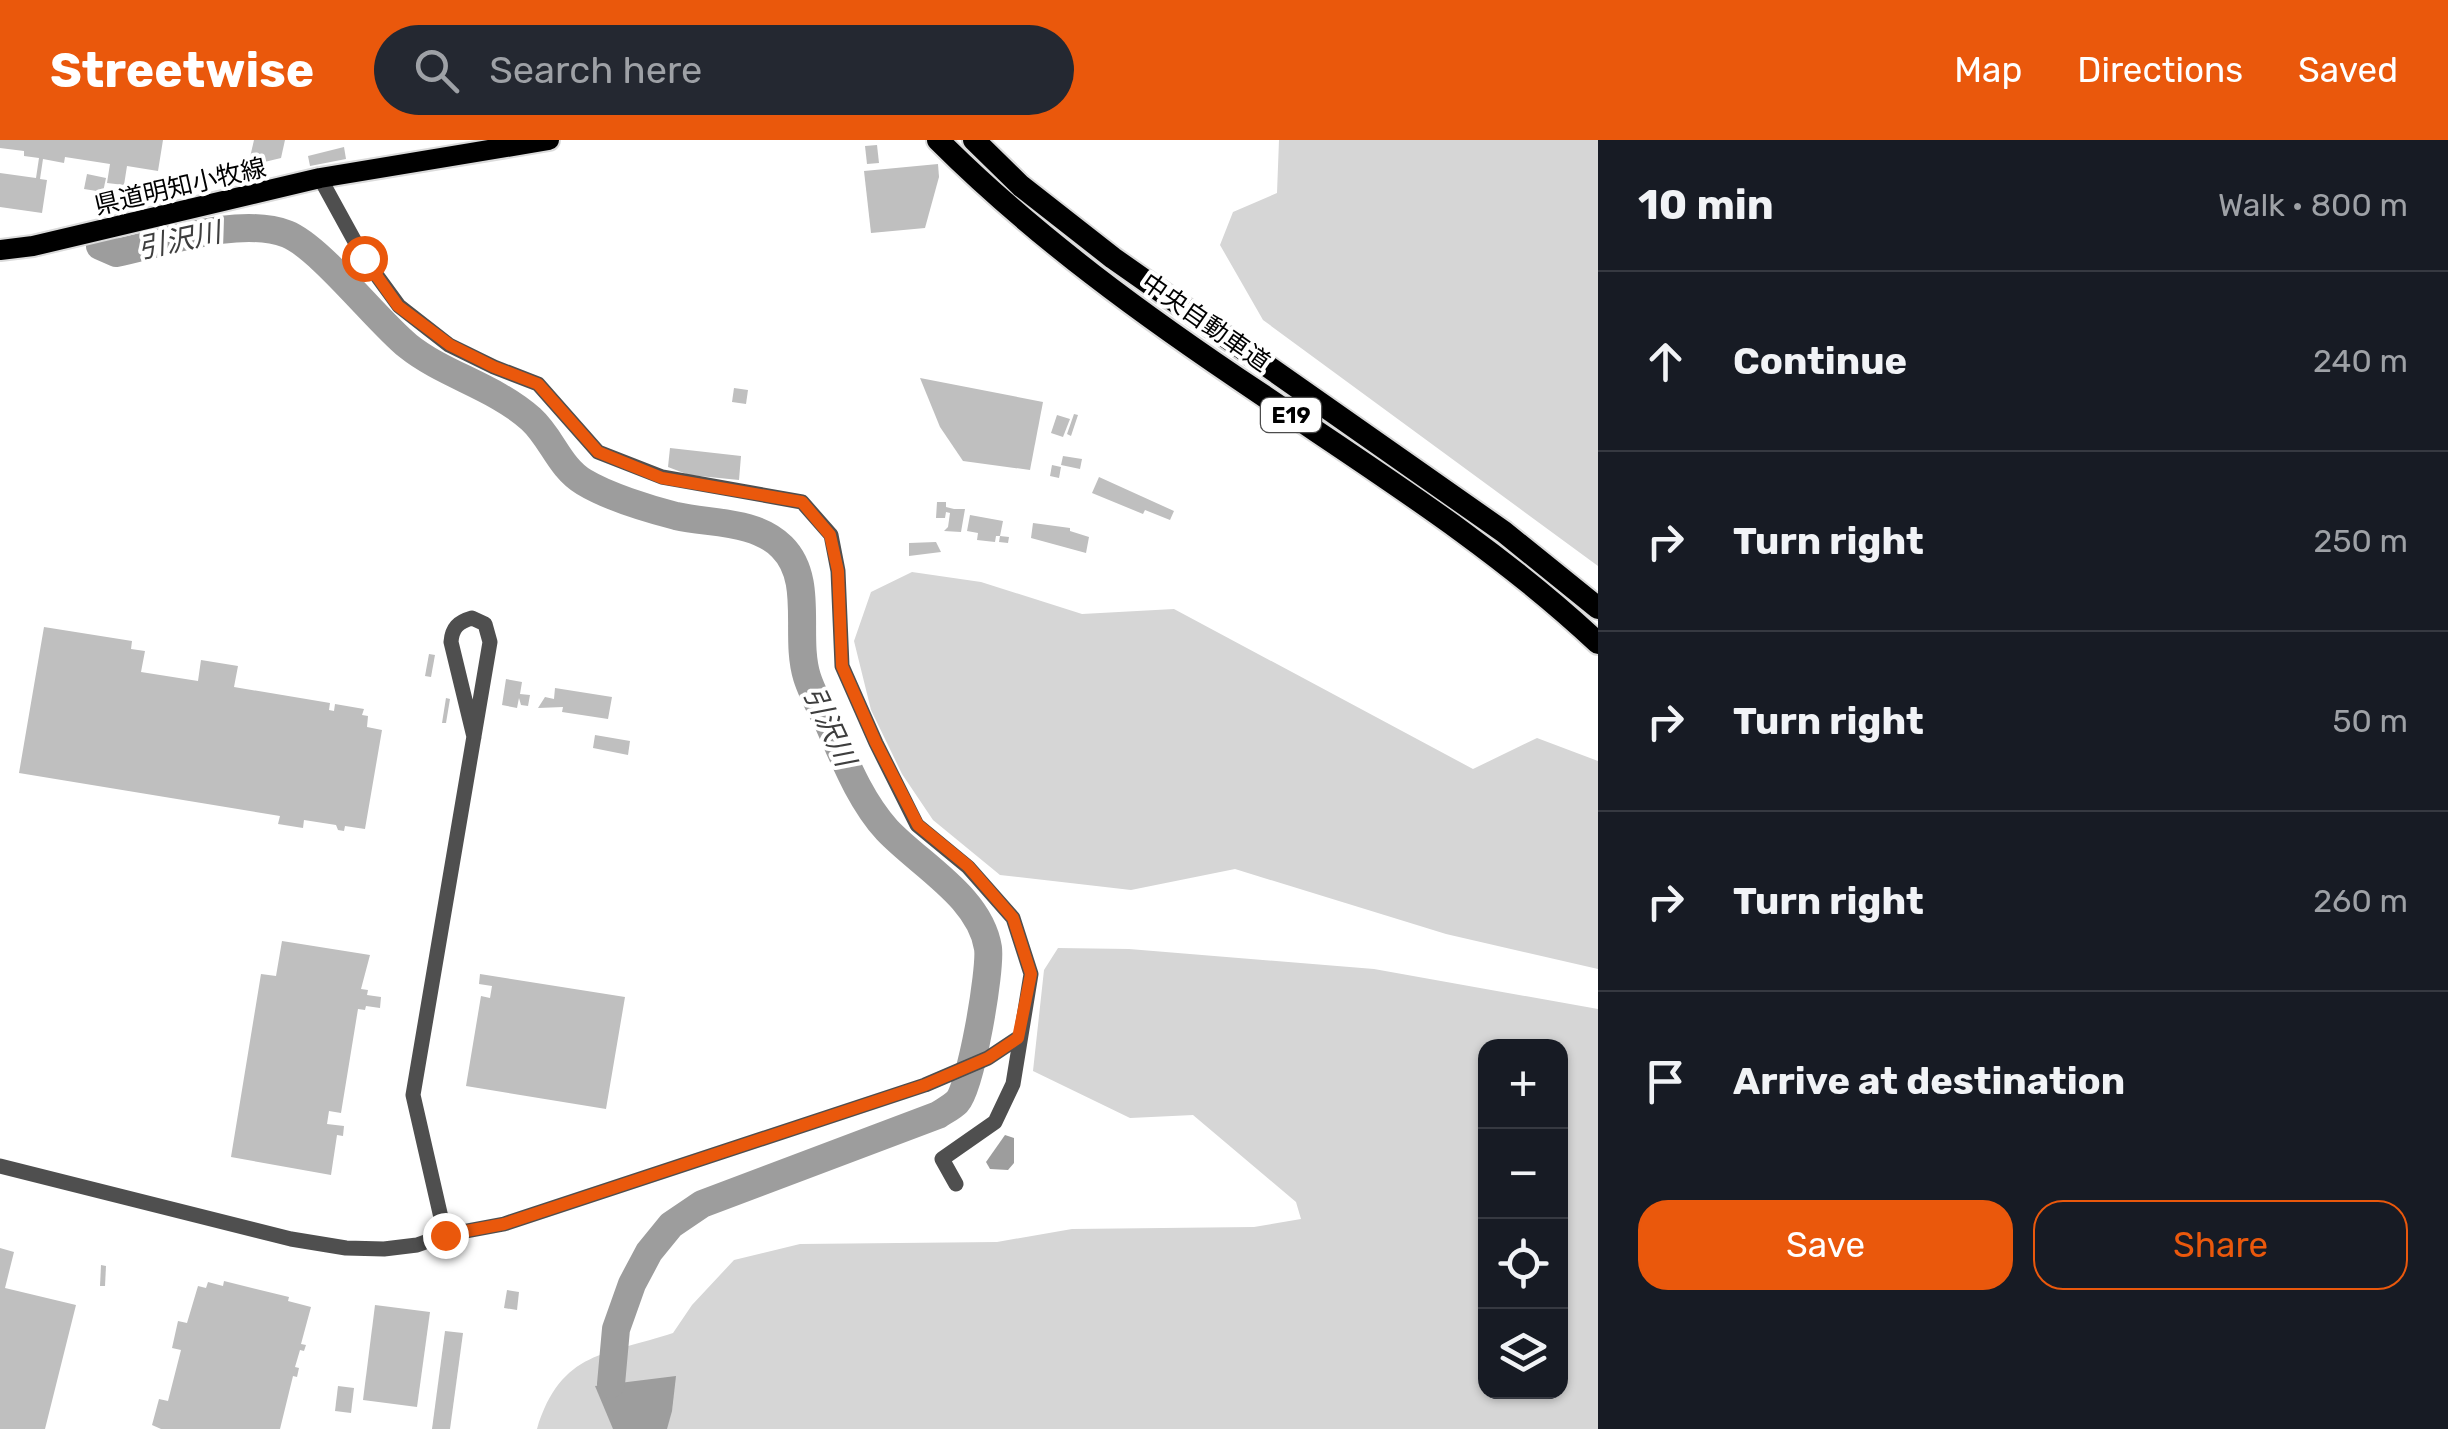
<!DOCTYPE html>
<html lang="en">
<head>
<meta charset="utf-8">
<style>
	:root { --surface:#171b24; --page:#242831; --text:#f1f3f6; --muted:#9ea1a6; --line:#363941; --accent:#ea580c }
	body { margin:0; font-family:Rubik,"Noto Sans JP",sans-serif; background:var(--page); color:var(--text) }
	.controls { position:absolute; right:30px; bottom:30px; display:grid; overflow:hidden; border-radius:20px; box-shadow:0 2px 8px #0004 }
	.controls button { width:90px; height:90px; display:grid; place-items:center; padding:0; border:0; border-bottom:2px solid var(--line); background:var(--surface); color:var(--text); font:50px sans-serif }
	.stop { position:absolute; width:30px; height:30px; margin:-22px; border:8px solid #ea580c; border-radius:50%; background:#fff }
	.stop.end { background:#ea580c; border-color:#fff; box-shadow:0 2px 10px #0008 }
	.list { margin:0; padding:0; list-style:none }
	h2 { display:flex; justify-content:space-between; align-items:center; height:130px; margin:0; padding:0 40px; font-size:42px }
	h2 small { font-size:32px; font-weight:400; color:var(--muted) }
	.list li { display:grid; grid-template-columns:65px 1fr auto; gap:30px; align-items:center; box-sizing:border-box; height:180px; padding:0 40px; border-top:2px solid var(--line) }
	.list b { display:block; font-size:38px; white-space:nowrap }
	.list em { font-size:32px; font-style:normal; color:var(--muted) }
	.actions { display:flex; gap:20px; padding:30px 40px }
	.actions a { flex:1; padding:22px 0; border:2px solid var(--accent); border-radius:30px; text-align:center; font-size:35px; color:var(--accent) }
	.actions .main { background:var(--accent); color:#fff }
	.icon { flex:none; width:55px; height:55px; fill:none; stroke:currentColor; stroke-width:2; stroke-linecap:round; stroke-linejoin:round }
	.map { position:relative; flex:none; width:1598px; height:1289px; overflow:hidden }
	header { display:flex; align-items:center; gap:60px; box-sizing:border-box; height:140px; padding:0 50px; background:var(--accent); color:#fff }
	header strong { font-size:48px }
	nav { display:flex; gap:55px; margin-inline-start:auto; font-size:35px }
	.search { width:700px; height:90px; background:var(--page); display:flex; align-items:center; gap:25px; box-sizing:border-box; padding:0 35px; border-radius:55px; color:var(--muted); font-size:38px }
	main { display:flex }
	aside { flex:1; background:var(--surface) }
	.map>svg:first-child { display:block }
	.green { fill:#d6d6d6; fill-rule:evenodd }
	.water { fill:#9d9d9d }
	.lines { fill:none; stroke-linecap:round; stroke-linejoin:round }
	.river { stroke:#9d9d9d; stroke-width:28 }
	.building { fill:#bfbfbf }
	.major-casing { stroke:#dbdbdb; stroke-width:24 }
	.highway-casing { stroke:#dbdbdb; stroke-width:26 }
	.minor { stroke:#4f4f4f; stroke-width:15 }
	.major { stroke:#000; stroke-width:20 }
	.highway { stroke:#000; stroke-width:22 }
	.route { stroke:#ea580c; stroke-width:12 }
	.labels { text-anchor:middle; stroke-width:8; stroke-linejoin:round; paint-order:stroke }
	.shield { fill:#fff; stroke:#4c4c4c; stroke-width:2.5 }
	.shield-label { font-size:22px; font-weight:bold; fill:#000 }
	.street-label { font-size:25px; fill:#000; stroke:#fff }
	.water-label { font-size:28px; font-style:italic; fill:#3e3e3e; stroke:#fff }
</style>
</head>
<body>
<header>
<strong>Streetwise</strong>
<div class="search"><svg class="icon" aria-label="search" viewBox="0 0 24 24"><circle cx="10" cy="10" r="6"/><path d="M15 15l6 6"/></svg>Search here</div>
<nav><a>Map</a><a>Directions</a><a>Saved</a></nav>
</header>
<main>
<div class="map">
<svg width="1598" height="1289" viewBox="0 0 1598 1289">
	<rect width="100%" height="100%" fill="#fff"/>
	<g class="green">
		<polygon points="1279,0 1598,0 1598,426 1263,180 1220,105 1233,72 1277,53"/>
		<polygon points="912,432 981,442 1082,474 1174,469 1473,629 1537,598 1598,621 1598,829 1446,794 1235,729 1131,750 1000,735 933,680 902,634 871,570 854,501 871,452"/>
		<path d="M1058,808L1129,809L1374,829L1598,869V1289H537C561,1210 607,1215 673,1193L692,1165L734,1120L800,1104L997,1102L1072,1089L1254,1087L1301,1079L1296,1062L1193,975L1130,978L1033,931L1044,830ZM1486,906H1560V1252H1486Z"/>
	</g>
	<g class="water">
		<polygon points="1005,995 1014,998 1014,1023 1008,1030 990,1029 986,1022"/>
		<polygon points="676,1236 672,1271 667,1289 613,1289 595,1246"/>
	</g>
	<g class="lines">
		<path class="river" d="M100,106L116,113C164,103 240,76 287,94C320,107 376,180 408,206C444,235 494,246 531,279C552,298 559,327 584,342C607,356 649,369 676,376C711,384 755,380 782,407C815,440 794,495 807,537C812,553 821,569 829,585C845,621 860,660 887,690C920,725 980,757 988,808C991,830 971,947 957,962C952,967 944,971 938,975L702,1064L671,1085L649,1112L632,1144L616,1189L611,1244"/>
	</g>
	<g class="building">
		<polygon points="0,0 163,0 158,31 127,26 124,45 107,43 110,24 65,17 64,23 43,19 40,39 47,40 42,73 0,67 0,33 36,38 39,18 24,16 24,11 0,8"/>
		<polygon points="254,0 285,0 281,18 248,26"/>
		<polygon points="877,5 879,23 867,24 865,6"/>
		<polygon points="344,7 346,19 310,26 308,16"/>
		<polygon points="938,24 939,37 925,88 871,93 864,31"/>
		<polygon points="87,34 106,38 103,52 84,49"/>
		<polygon points="920,238 1043,262 1030,330 963,321 940,287"/>
		<polygon points="734,248 748,250 746,264 732,262"/>
		<polygon points="1074,274 1078,275 1071,296 1067,294"/>
		<polygon points="1057,275 1070,279 1063,297 1051,293"/>
		<polygon points="670,308 741,316 739,340 689,335 668,327"/>
		<polygon points="1063,316 1082,319 1080,329 1061,325"/>
		<polygon points="1052,325 1061,327 1059,338 1050,336"/>
		<polygon points="1099,337 1174,371 1170,380 1145,370 1143,374 1092,353"/>
		<polygon points="937,362 946,362 946,367 954,369 965,369 961,392 944,391 948,387 950,373 946,372 945,378 936,378"/>
		<polygon points="970,375 1003,381 1000,396 1009,397 1008,403 999,402 1000,396 996,396 995,402 977,400 978,393 967,391"/>
		<polygon points="1033,383 1070,388 1070,391 1089,397 1086,413 1031,398"/>
		<polygon points="936,402 941,412 909,416 909,403"/>
		<polygon points="44,487 132,501 131,509 145,511 141,532 198,541 201,520 238,526 234,547 330,563 329,570 334,571 335,564 364,569 362,575 368,576 367,587 382,590 365,689 345,686 344,691 338,690 336,685 304,680 303,688 278,684 280,676 19,633"/>
		<polygon points="429,514 435,515 431,537 425,536"/>
		<polygon points="506,539 522,542 520,554 530,555 528,566 521,565 519,558 517,568 502,565"/>
		<polygon points="555,548 612,557 608,579 562,572 563,567 538,568 545,557 554,559"/>
		<polygon points="446,558 450,559 446,583 442,583"/>
		<polygon points="595,595 630,601 628,615 593,608"/>
		<polygon points="282,801 370,815 361,849 368,850 367,855 381,857 380,868 366,866 365,870 358,869 341,973 329,971 327,984 344,986 343,996 337,995 331,1035 231,1017 261,834 276,836"/>
		<polygon points="480,834 625,857 606,969 466,946 481,856 490,858 492,846 479,844"/>
		<polygon points="0,1108 14,1112 5,1148 76,1165 45,1289 0,1289"/>
		<polygon points="101,1125 106,1126 105,1146 100,1146"/>
		<polygon points="224,1141 289,1157 288,1161 311,1167 301,1204 306,1205 304,1211 300,1210 295,1227 299,1228 297,1237 293,1236 280,1289 161,1289 152,1285 159,1259 168,1261 181,1210 172,1208 178,1181 187,1183 198,1146 206,1148 208,1142 223,1146"/>
		<polygon points="507,1150 519,1152 517,1170 504,1168"/>
		<polygon points="375,1165 430,1172 417,1267 363,1260"/>
		<polygon points="445,1191 463,1193 450,1289 432,1289"/>
		<polygon points="338,1246 354,1248 351,1273 335,1271"/>
	</g>
	<g class="lines">
		<defs>
			<polyline id="major" points="0,110 33,106 320,38 549,0"/>
			<g id="highway">
				<path d="M938,0C1035,97 1147,178 1261,254C1376,332 1496,407 1598,503"/>
				<polyline points="974,0 1021,46 1113,118 1504,392 1598,468"/>
			</g>
		</defs>
		<use href="#major" class="major-casing"/>
		<use href="#highway" class="highway-casing"/>
		<g class="minor">
			<polyline points="320,38 364,118 399,166 449,205 494,227 538,244 598,312 662,337 802,362 831,395 838,431 842,526 876,603 917,685 968,727 1013,778 1031,834 1013,944 995,982 942,1019 956,1044"/>
			<polyline points="0,1026 291,1099 346,1108 384,1109 417,1105 445,1095 504,1084 925,945 988,918 1018,898"/>
			<path d="M445,1095L413,955L490,502L485,484L472,478C458,482 452,488 451,502L474,597"/>
		</g>
		<use href="#major" class="major"/>
		<use href="#highway" class="highway"/>
	</g>
	<g class="lines">
		<polyline class="route" points="364,118 398,166 450,205 494,227 538,244 598,312 662,338 802,362 830,395 838,431 842,526 876,603 918,685 968,726 1013,778 1031,834 1018,898 988,918 925,945 504,1084 445,1095"/>
	</g>
	<g class="labels">
		<rect class="shield" x="1261" y="258" width="60" height="34" rx="8"/>
		<g class="shield-label">
			<text x="1291" y="283">E19</text>
		</g>
		<g class="street-label">
			<text transform="translate(180 46) rotate(-13)" y="9">県道明知小牧線</text>
			<text transform="translate(1206 182) rotate(35)" y="9">中央自動車道</text>
		</g>
		<g class="water-label">
			<text transform="translate(179 100) rotate(-12)" y="10">引沢川</text>
			<text transform="translate(830 586) rotate(65)" y="10">引沢川</text>
		</g>
	</g>
</svg>
<div class="controls">
<button>+</button>
<button>−</button>
<button><svg class="icon" aria-label="locate" viewBox="0 0 24 24"><circle cx="12" cy="12" r="6"/><path d="M12 2v4M12 18v4M2 12h4M18 12h4"/></svg></button>
<button><svg class="icon" aria-label="layers" viewBox="0 0 24 24"><path d="M12 4l9 5-9 5-9-5zM3 14l9 5 9-5"/></svg></button>
</div>
<div class="stop" style="left:364px;top:118px"></div>
<div class="stop end" style="left:445px;top:1095px"></div>
</div>
<aside>
<h2>10 min<small>Walk · 800 m</small></h2>
<ul class="list">
<li><svg class="icon" aria-label="ahead" viewBox="0 0 24 24"><path d="M12 20V5M6 11l6-6 6 6"/></svg><div><b>Continue</b></div><em>240 m</em></li>
<li><svg class="icon" aria-label="right" viewBox="0 0 24 24"><path d="M7 20v-9h11M14 6l5 5-5 5"/></svg><div><b>Turn right</b></div><em>250 m</em></li>
<li><svg class="icon" aria-label="right" viewBox="0 0 24 24"><path d="M7 20v-9h11M14 6l5 5-5 5"/></svg><div><b>Turn right</b></div><em>50 m</em></li>
<li><svg class="icon" aria-label="right" viewBox="0 0 24 24"><path d="M7 20v-9h11M14 6l5 5-5 5"/></svg><div><b>Turn right</b></div><em>260 m</em></li>
<li><svg class="icon" aria-label="arrive" viewBox="0 0 24 24"><path d="M6 21V4h12l-3 4 3 4H6"/></svg><div><b>Arrive at destination</b></div></li>
</ul>
<div class="actions"><a class="main">Save</a><a>Share</a></div>
</aside>
</main>
</body>
</html>
